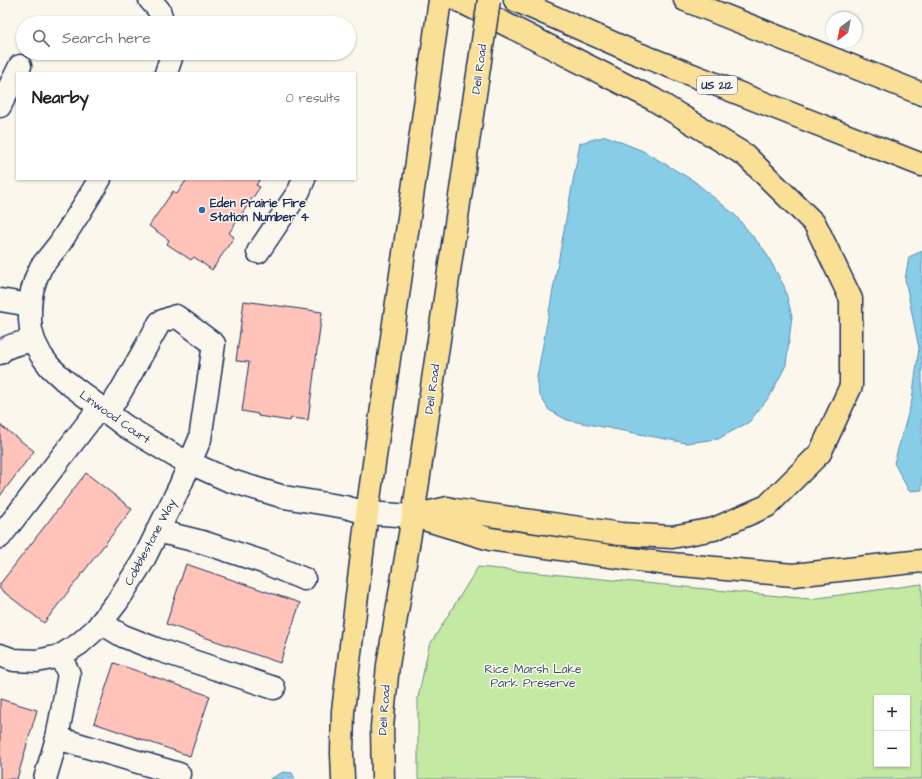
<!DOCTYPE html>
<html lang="en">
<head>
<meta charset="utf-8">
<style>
	:root { --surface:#fff; --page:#f2f2f2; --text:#222; --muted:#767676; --line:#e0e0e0 }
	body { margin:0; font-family:"Architects Daughter",sans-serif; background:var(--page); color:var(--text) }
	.controls { position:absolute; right:12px; bottom:12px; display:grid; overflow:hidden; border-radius:0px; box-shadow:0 1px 3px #0004 }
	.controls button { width:36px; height:36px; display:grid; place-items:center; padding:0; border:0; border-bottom:1px solid var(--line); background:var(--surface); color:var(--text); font:20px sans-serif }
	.compass { position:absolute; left:826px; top:12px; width:36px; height:36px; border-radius:50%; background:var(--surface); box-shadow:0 1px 3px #0004; rotate:212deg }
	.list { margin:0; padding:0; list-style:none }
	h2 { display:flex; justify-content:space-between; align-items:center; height:52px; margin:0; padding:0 16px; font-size:17px }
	h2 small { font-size:13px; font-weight:400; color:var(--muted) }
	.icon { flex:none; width:22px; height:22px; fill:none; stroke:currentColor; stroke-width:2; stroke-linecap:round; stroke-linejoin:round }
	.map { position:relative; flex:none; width:922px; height:779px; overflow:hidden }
	.search { position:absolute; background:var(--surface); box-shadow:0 1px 3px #0004; left:16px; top:16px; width:340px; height:44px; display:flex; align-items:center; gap:10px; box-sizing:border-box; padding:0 14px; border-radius:22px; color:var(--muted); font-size:15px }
	.panel { position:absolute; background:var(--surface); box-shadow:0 1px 3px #0004; left:16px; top:72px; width:340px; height:108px; border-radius:0px }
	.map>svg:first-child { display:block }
	.green { fill:#c3e9a3; stroke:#6f8c80; fill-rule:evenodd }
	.water { fill:#87cde8; stroke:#5c8eb1 }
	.building { fill:#ffc3ba; stroke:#1b2f5e }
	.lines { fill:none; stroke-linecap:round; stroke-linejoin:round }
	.minor-casing { stroke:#1b2f5e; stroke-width:25 }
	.major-casing { stroke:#1b2f5e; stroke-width:25 }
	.highway-casing { stroke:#1b2f5e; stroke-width:25 }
	.minor { stroke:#fbf7ec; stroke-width:22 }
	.major { stroke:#fadf96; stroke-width:22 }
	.highway { stroke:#fadf96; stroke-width:22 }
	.major-bridge-casing { stroke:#1b2f5e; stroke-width:25; stroke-linecap:butt }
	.major-bridge { stroke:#fadf96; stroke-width:22 }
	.poi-dot { fill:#1f6fb2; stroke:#fbf7ec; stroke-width:1.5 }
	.labels { text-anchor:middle; stroke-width:3; stroke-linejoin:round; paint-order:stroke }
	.shield { fill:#fbf7ec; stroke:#5e6b89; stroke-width:1 }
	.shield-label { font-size:11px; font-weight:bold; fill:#1b2f5e }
	.street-label { font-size:12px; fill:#1b2f5e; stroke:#fbf7ec }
	.poi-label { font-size:12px; font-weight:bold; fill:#1b2f5e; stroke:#fbf7ec; text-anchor:start }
	.park-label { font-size:12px; fill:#3d546c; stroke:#fbf7ec }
</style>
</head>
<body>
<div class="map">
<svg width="922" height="779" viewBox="0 0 922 779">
	<rect width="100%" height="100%" fill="#fbf7ec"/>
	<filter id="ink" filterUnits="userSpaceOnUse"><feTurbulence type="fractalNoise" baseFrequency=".025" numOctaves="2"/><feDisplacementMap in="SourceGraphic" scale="8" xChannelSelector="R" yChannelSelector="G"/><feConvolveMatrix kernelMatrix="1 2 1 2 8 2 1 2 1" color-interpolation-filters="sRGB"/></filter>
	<g filter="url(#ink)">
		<path class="green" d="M478,567L810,599L922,584V779H418V698L429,646ZM877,698H907V764H877Z"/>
		<g class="water">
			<polygon points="606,136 643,151 694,181 735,215 765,251 784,286 792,316 786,365 770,396 749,422 718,439 686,443 567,420 549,410 539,394 537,377 580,143"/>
			<polygon points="922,251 922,490 909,491 894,463 912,400 919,348 905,279 909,257"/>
			<polygon points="283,772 292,773 295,779 270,779"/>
		</g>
		<g class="building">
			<polygon points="187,179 260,179 256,185 260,187 229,233 234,237 212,270 194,257 191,260 167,244 169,240 149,226 173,191 177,194"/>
			<polygon points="244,301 322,312 308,420 291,418 290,421 258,416 258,414 242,411 249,362 236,361"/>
			<polygon points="0,425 34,451 0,496"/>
			<polygon points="86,473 132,509 44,623 0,589 0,584"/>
			<polygon points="186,564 300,603 280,663 166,624"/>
			<polygon points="114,663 210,696 190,756 94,723"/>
			<polygon points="0,699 37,710 17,779 0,779"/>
		</g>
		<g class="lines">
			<defs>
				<g id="minor">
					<polyline points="150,0 159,10 163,23"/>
					<polyline points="166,73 171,58 170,53"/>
					<polyline points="0,106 20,66"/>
					<polyline points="100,179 76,218 60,243 41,267 36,278 32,291 30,305 30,319 31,330 34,341 41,355 50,367 64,380 125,426 175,456 228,480 284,497 345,507 367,513 413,516"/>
					<polyline points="258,252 299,191 304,179"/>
					<polyline points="0,300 30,305"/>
					<path d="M0,353C8,344 22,343 34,341"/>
					<polyline points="157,531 202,542 263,562 304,579"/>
					<polyline points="0,537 100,407"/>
					<polyline points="101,623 123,636 156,649 274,688"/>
					<polyline points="0,655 14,660 37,661 60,656 79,644 96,629 117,602 143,561 180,486 200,439 214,344 176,316 160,322 121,391 107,413"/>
					<polyline points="57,738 179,774"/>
					<polyline points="45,779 57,738 69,674 60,656"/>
				</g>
				<g id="major">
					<polyline points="343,779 342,753 343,711 367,513 440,0"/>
					<polyline points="383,779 382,727 388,665 413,516 477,81"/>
				</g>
				<g id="highway">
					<polyline points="515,0 631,51 922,165"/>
					<polyline points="685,0 922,94"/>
					<polyline points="413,516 448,508 455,510 621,534 672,537 714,529 767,506 820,453 851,386 851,299 815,224 745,155 653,99 458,0"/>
					<polyline points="414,516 490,539 660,563 793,575 922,561"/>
				</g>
			</defs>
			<use href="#minor" class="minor-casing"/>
			<use href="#major" class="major-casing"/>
			<use href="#highway" class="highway-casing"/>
			<use href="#minor" class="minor"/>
			<use href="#major" class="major"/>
			<use href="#highway" class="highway"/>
			<defs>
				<polyline id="major-bridge" points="477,81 489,0"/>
			</defs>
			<use href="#major-bridge" class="major-bridge-casing"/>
			<use href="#major-bridge" class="major-bridge"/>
		</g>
	</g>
	<circle class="poi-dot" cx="202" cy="210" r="4"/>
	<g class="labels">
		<rect class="shield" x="697" y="76" width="40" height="18" rx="3"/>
		<g class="shield-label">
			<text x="717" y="89">US 212</text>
		</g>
		<g class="street-label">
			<text transform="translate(479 69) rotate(-82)" y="4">Dell Road</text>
			<text transform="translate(432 389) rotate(-82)" y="4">Dell Road</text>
			<text transform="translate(115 417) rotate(35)" y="4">Linwood Court</text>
			<text transform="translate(150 542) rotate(-62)" y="4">Cobblestone Way</text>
			<text transform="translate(384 710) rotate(-86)" y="4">Dell Road</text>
		</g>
		<g class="poi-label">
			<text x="210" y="207">Eden Prairie Fire<tspan x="210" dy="14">Station Number 4</tspan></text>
		</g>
		<g class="park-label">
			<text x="533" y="673">Rice Marsh Lake<tspan x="533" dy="14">Park Preserve</tspan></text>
		</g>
	</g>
</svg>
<div class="controls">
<button>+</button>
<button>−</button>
</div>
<svg class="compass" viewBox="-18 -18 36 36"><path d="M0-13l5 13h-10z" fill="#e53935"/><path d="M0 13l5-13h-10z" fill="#767676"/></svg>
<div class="search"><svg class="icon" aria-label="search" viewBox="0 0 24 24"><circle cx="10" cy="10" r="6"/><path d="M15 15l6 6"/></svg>Search here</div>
<section class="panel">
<h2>Nearby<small>0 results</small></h2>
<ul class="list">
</ul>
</section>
</div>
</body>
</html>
